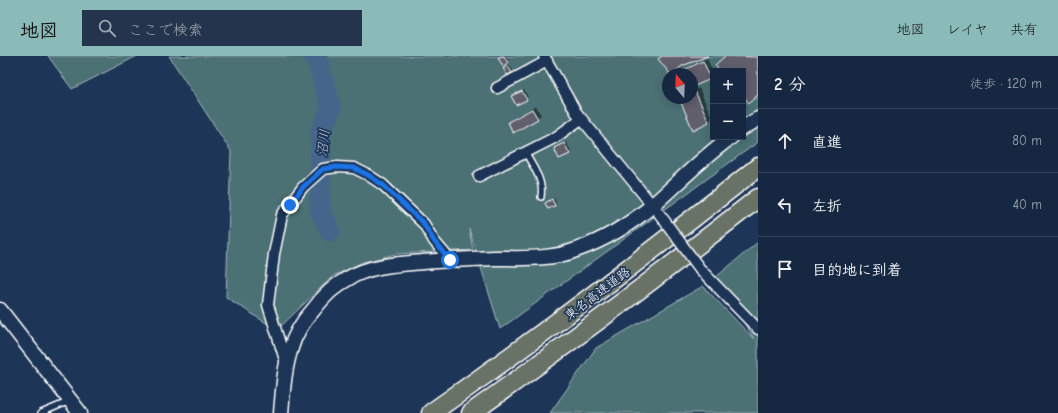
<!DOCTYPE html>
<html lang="ja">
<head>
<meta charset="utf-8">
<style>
	:root { --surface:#162841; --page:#23344c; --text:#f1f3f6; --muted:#9ea6b1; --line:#35445a; --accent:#8bbbb9 }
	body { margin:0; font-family:"Comic Neue","Klee One",sans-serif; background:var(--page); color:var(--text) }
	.controls { position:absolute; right:12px; top:12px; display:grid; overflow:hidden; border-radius:0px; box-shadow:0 2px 10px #0003 }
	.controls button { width:36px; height:36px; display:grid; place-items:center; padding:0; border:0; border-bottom:1px solid var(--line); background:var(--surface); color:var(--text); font:20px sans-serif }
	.compass { position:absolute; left:662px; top:12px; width:36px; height:36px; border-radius:50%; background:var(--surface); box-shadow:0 2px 10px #0003; rotate:341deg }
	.stop { position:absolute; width:12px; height:12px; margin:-9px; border:3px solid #1a73e8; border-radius:50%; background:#fff }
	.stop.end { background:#1a73e8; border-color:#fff; box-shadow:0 1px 4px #0008 }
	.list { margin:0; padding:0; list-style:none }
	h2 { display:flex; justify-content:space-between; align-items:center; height:52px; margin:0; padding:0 16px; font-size:17px }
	h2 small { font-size:13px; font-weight:400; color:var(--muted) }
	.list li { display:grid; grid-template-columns:26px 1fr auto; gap:12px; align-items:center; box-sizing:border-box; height:64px; padding:0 16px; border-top:1px solid var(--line) }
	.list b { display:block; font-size:15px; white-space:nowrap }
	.list em { font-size:13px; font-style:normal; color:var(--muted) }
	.icon { flex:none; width:22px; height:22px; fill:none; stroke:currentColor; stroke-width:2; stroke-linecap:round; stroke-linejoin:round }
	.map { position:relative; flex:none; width:758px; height:357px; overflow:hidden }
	header { display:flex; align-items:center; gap:24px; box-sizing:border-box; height:56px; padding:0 20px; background:var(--accent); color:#111 }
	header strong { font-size:19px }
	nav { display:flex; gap:22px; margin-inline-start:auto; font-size:14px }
	.search { width:280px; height:36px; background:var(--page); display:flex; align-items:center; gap:10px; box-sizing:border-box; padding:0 14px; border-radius:0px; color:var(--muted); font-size:15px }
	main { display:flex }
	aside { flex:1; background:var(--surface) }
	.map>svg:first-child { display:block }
	.green { fill:#4b7174; stroke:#a5b8ba; fill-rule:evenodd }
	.shadow { fill:#0007 }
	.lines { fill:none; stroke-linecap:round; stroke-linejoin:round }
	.river { stroke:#45668a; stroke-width:21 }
	.building { fill:#625f6d; stroke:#fff }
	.lane-casing { stroke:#fff; stroke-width:8 }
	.street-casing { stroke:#fff; stroke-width:13 }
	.secondary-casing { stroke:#fff; stroke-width:17 }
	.highway-casing { stroke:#fff; stroke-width:21 }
	.lane { stroke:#1d3557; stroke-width:5 }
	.street { stroke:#1d3557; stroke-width:10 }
	.secondary { stroke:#1d3557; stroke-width:14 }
	.highway { stroke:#697266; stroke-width:18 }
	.street-bridge-casing { stroke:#fff; stroke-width:13; stroke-linecap:butt }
	.street-bridge { stroke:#1d3557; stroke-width:10 }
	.route { stroke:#1a73e8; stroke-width:5 }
	.labels { text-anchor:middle; stroke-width:3.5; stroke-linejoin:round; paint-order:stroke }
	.street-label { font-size:13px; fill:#fff; stroke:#1d3557 }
	.water-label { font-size:14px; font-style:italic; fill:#b5c2d0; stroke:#1d3557 }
</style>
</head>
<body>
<header>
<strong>地図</strong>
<div class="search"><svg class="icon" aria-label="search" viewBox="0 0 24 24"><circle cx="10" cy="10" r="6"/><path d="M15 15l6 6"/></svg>ここで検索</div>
<nav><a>地図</a><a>レイヤ</a><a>共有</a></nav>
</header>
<main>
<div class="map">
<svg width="758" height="357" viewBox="0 0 758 357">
	<rect width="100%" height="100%" fill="#1d3557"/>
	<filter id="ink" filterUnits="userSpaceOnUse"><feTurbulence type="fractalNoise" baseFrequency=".025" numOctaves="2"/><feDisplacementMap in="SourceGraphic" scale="8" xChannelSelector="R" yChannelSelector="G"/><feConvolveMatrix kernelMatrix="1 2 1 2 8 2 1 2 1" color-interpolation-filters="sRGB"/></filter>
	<g filter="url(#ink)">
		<g class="green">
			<polygon points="48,0 137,0 72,33"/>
			<path d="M169,0H758V86L500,273L469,173L473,194L396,198L363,206L333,220L277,274L226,241L231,95ZM713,15H743V81H713ZM668,18H692V42H668Z"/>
			<polygon points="758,186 758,357 550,357 596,292 703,230 754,283 716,221"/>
		</g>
		<g class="shadow">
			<polygon points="503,0 506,0 509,4 507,6"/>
			<polygon points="726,0 758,0 758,38 743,39 743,15 722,15 716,9"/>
			<polygon points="707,2 713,16 713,20 711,22 692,30 692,18 676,18 679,15"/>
			<polygon points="510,9 513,15 511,16 506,11"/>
			<polygon points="699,32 712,62 709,66 694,72 681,42 692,42 692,35"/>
			<polygon points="524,34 528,41 526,43 514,39"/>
			<polygon points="536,50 541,59 537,62 509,66 512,63"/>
			<polygon points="566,86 571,95 569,97 555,92"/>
			<polygon points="554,142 556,147 548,152 546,147"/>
		</g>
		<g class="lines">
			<polyline class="river" points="314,0 319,9 331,52 321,76 320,153 330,175"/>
		</g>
		<g class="building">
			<polygon points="502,0 504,0 508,7 503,10 498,2"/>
			<polygon points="662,0 708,0 682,10 672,18 670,18 658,3"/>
			<polygon points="725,0 758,1 758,39 749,47 743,40 743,15 720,15 715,9"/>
			<polygon points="703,5 711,23 692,31 692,18 675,18"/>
			<polygon points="508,10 512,17 507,19 503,12"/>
			<polygon points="522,35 527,44 516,49 511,40"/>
			<polygon points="695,35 709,66 693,74 679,42 692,42 692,36"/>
			<polygon points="532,53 538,63 513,77 508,66"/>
			<polygon points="564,87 570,98 559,103 554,92"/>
			<polygon points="552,143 555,150 548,153 545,147"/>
		</g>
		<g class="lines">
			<defs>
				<g id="lane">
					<path d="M525,96C533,111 544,124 541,141"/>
					<polyline points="41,357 70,345"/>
				</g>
				<g id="street">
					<polyline points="544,0 576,56 657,155"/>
					<polyline points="497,32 547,5"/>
					<polyline points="479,120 556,81 581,63"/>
					<polyline points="700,213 758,273"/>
					<polyline points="286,307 268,249 274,198 282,159 303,131 323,113 337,111 354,112 368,119 383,129 424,168 434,185 450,204"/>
				</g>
				<g id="secondary">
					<polyline points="743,72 758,63"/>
					<polyline points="0,254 80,357"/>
					<path d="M281,357C283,335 284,313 291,292C295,277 304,264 314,253C323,241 334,230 347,223C370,209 397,208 423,206C447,204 471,203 495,202C522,202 551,204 576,194C604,184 631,168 654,148C679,126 703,101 731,81"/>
				</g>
				<g id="highway">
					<path d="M431,357C543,279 651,196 758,111"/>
					<path d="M471,357C568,288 664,216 758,142"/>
				</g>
			</defs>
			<use href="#lane" class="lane-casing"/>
			<use href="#street" class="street-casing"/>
			<use href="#secondary" class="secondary-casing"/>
			<use href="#highway" class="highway-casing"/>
			<use href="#lane" class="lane"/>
			<use href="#street" class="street"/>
			<use href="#secondary" class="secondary"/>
			<use href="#highway" class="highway"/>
			<defs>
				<polyline id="street-bridge" points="658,156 700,213"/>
			</defs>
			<use href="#street-bridge" class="street-bridge-casing"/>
			<use href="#street-bridge" class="street-bridge"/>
		</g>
	</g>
	<g class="lines" filter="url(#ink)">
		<polyline class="route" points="290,149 303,131 323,113 337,111 354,112 368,119 383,129 424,168 434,185 450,204"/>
	</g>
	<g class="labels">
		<g class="street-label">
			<text transform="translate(597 237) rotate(-37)" y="5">東名高速道路</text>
		</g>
		<g class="water-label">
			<text transform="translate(323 87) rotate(-84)" y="5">沼川</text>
		</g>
	</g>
</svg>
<div class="controls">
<button>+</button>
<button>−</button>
</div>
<svg class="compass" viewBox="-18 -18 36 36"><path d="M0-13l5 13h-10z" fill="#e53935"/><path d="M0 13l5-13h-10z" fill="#9ea6b1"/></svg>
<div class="stop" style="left:450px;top:204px"></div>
<div class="stop end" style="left:290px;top:149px"></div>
</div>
<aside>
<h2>2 分<small>徒歩 · 120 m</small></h2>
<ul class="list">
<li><svg class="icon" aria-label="ahead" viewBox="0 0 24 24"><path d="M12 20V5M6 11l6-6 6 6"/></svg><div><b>直進</b></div><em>80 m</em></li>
<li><svg class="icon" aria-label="left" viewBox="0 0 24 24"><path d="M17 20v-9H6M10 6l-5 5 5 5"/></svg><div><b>左折</b></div><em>40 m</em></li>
<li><svg class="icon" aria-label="arrive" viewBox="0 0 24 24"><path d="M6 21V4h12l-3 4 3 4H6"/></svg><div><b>目的地に到着</b></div></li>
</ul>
</aside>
</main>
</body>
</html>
